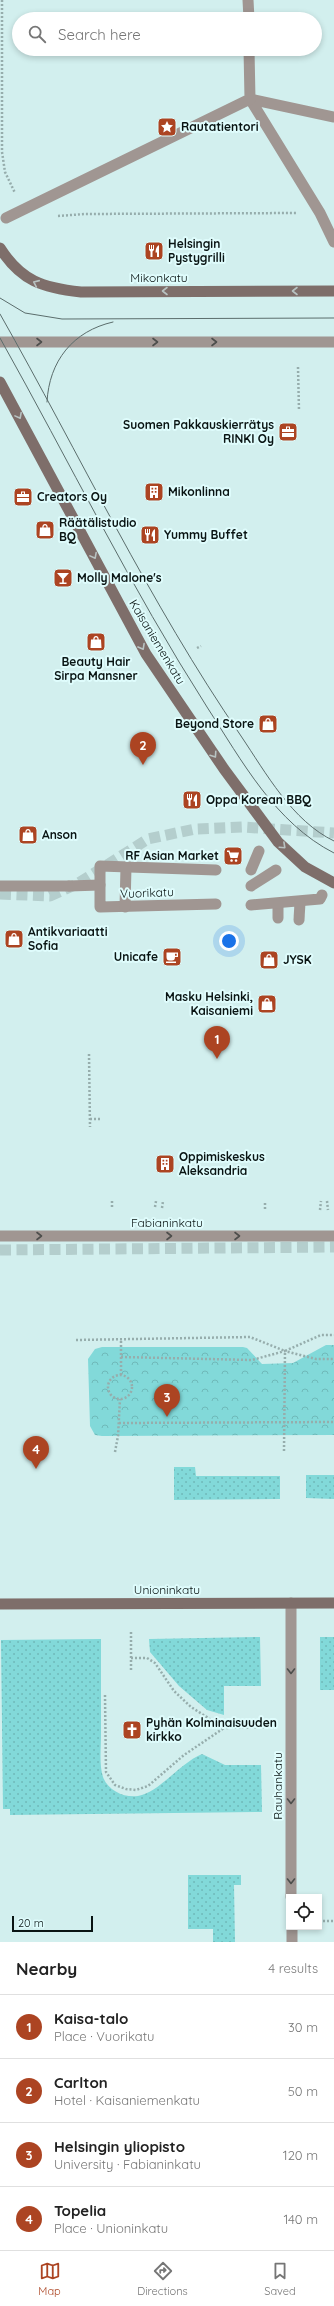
<!DOCTYPE html>
<html lang="en">
<head>
<meta charset="utf-8">
<style>
	:root { --surface:#fff; --page:#f2f2f2; --text:#222; --muted:#767676; --line:#e0e0e0; --accent:#ac4422 }
	body { margin:0; font-family:Quicksand,sans-serif; background:var(--page); color:var(--text) }
	.controls { position:absolute; right:12px; bottom:12px; display:grid; overflow:hidden; border-radius:0px; box-shadow:0 2px 6px #0003 }
	.controls button { width:36px; height:36px; display:grid; place-items:center; padding:0; border:0; border-bottom:1px solid var(--line); background:var(--surface); color:var(--text); font:20px sans-serif }
	.scale { position:absolute; left:12px; bottom:10px; width:81px; box-sizing:border-box; padding-left:4px; border:2px solid #091413; border-top:0; font-size:11px; line-height:14px; white-space:nowrap; color:#091413; -webkit-text-stroke:3px #dffcfc; paint-order:stroke }
	.you { position:absolute; left:229px; top:941px; width:14px; height:14px; margin:-10px; border:3px solid #fff; border-radius:50%; background:#1a73e8; box-shadow:0 0 0 6px #1a73e833 }
	.badge { display:grid; place-items:center; width:26px; height:26px; border-radius:50%; background:var(--accent); color:#fff; font-size:13px; font-weight:700 }
	.pin { position:absolute; translate:-50% -33px; filter:drop-shadow(0 1px 2px #0008) }
	.pin::after { content:''; position:absolute; top:21px; width:14px; height:12px; background:inherit; clip-path:polygon(0 0,100% 0,50% 100%) }
	.list { margin:0; padding:0; list-style:none }
	h2 { display:flex; justify-content:space-between; align-items:center; height:52px; margin:0; padding:0 16px; font-size:17px }
	h2 small { font-size:13px; font-weight:400; color:var(--muted) }
	.list li { display:grid; grid-template-columns:26px 1fr auto; gap:12px; align-items:center; box-sizing:border-box; height:64px; padding:0 16px; border-top:1px solid var(--line) }
	.list b { display:block; font-size:15px; white-space:nowrap }
	.list p { margin:0; font-size:13px; white-space:nowrap; color:var(--muted) }
	.list em { font-size:13px; font-style:normal; color:var(--muted) }
	.icon { flex:none; width:22px; height:22px; fill:none; stroke:currentColor; stroke-width:2; stroke-linecap:round; stroke-linejoin:round }
	.map { position:relative; flex:none; width:334px; height:1942px; overflow:hidden }
	.search { position:absolute; background:var(--surface); box-shadow:0 2px 6px #0003; left:12px; right:12px; top:12px; height:44px; display:flex; align-items:center; gap:10px; box-sizing:border-box; padding:0 14px; border-radius:22px; color:var(--muted); font-size:15px }
	.sheet { height:308px; background:var(--surface) }
	nav { display:flex; justify-content:space-around; align-items:center; box-sizing:border-box; height:56px; border-top:1px solid var(--line); background:var(--surface); font-size:11px; color:var(--muted) }
	nav a { display:grid; justify-items:center; gap:2px }
	nav .on { color:var(--accent) }
	.map>svg:first-child { display:block }
	.grass { fill:url(#grass-dots) }
	.park { fill:url(#park-crowns) }
	.lines { fill:none; stroke-linecap:round; stroke-linejoin:round }
	.minor-tunnel { stroke:#b4cecd; stroke-width:11; stroke-dasharray:11 5.5; stroke-linecap:butt }
	.path { stroke:#96adac; stroke-width:2.5; stroke-dasharray:2 2; stroke-linecap:butt }
	.pedestrian { stroke:#a09692; stroke-width:11 }
	.minor { stroke:#a09692; stroke-width:11 }
	.secondary { stroke:#7e6e6a; stroke-width:11 }
	.tram { stroke:#5b6d6c; stroke-width:1 }
	.oneway { stroke:#b8c3c2 }
	.oneway2 { stroke:#4d4e4c }
	.labels { text-anchor:middle; stroke-width:4; stroke-linejoin:round; paint-order:stroke }
	.poi-label { font-size:12px; font-weight:bold; fill:#091413; stroke:#dffcfc; text-anchor:start }
	.street-label { font-size:12px; fill:#091413; stroke:#dffcfc }
</style>
</head>
<body>
<div class="map">
<svg width="334" height="1942" viewBox="0 0 334 1942">
	<defs>
		<pattern id="grass-dots" width="8" height="8" patternUnits="userSpaceOnUse"><rect width="8" height="8" fill="#82d9d9"/><path d="M2 2h.1M6 6h.1" fill="none" stroke="#6fb9b9" stroke-width="1.8" stroke-linecap="round"/></pattern>
		<pattern id="park-crowns" width="20" height="18" patternUnits="userSpaceOnUse"><rect width="20" height="18" fill="#82d9d9"/><path d="M2 6a3 3 0 1 1 6 0M12 15a3 3 0 1 1 6 0" fill="none" stroke="#6fb9b9"/></pattern>
	</defs>
	<rect width="100%" height="100%" fill="#d2efee"/>
	<g class="grass">
		<polygon points="174,1467 195,1467 196,1476 280,1476 280,1499 174,1500"/>
		<polygon points="306,1475 334,1475 334,1499 306,1498"/>
		<polygon points="260,1637 261,1686 224,1686 224,1715 207,1710 179,1686 150,1652 149,1639"/>
		<rect x="320" y="1637" width="14" height="53"/>
		<path d="M101,1639C101,1671 101,1703 101,1734C101,1748 99,1765 103,1777C108,1791 125,1798 138,1796C160,1792 180,1763 202,1754L225,1765H261L262,1812L10,1815V1809H3L1,1640Z"/>
		<polygon points="188,1875 241,1875 241,1885 234,1885 235,1942 213,1942 213,1929 188,1929"/>
	</g>
	<polygon class="park" points="326,1345 334,1345 334,1435 102,1436 95,1435 90,1426 88,1359 95,1349 102,1347 243,1347 247,1348 262,1364 293,1363"/>
	<g class="lines">
		<g class="minor-tunnel">
			<polyline points="0,894 50,896 77,884 148,839 195,829 242,827 334,833"/>
			<polyline points="0,1250 334,1247"/>
		</g>
		<g class="path">
			<polyline points="2,0 2,152 5,172 15,193"/>
			<polyline points="58,216 85,214 297,213"/>
			<polyline points="298,367 299,411"/>
			<polyline points="197,648 201,646"/>
			<polyline points="89,1054 90,1127"/>
			<polyline points="90,1119 100,1119"/>
			<polyline points="327,1201 328,1210"/>
			<polyline points="112,1207 112,1201"/>
			<polyline points="155,1207 156,1201"/>
			<polyline points="162,1208 163,1201"/>
			<polyline points="265,1209 265,1201"/>
			<polyline points="320,1210 321,1201"/>
			<polyline points="76,1340 250,1337 285,1351 321,1335 334,1335"/>
			<polyline points="121,1357 252,1360 285,1351 316,1359 334,1359"/>
			<circle cx="120" cy="1387" r="12"/>
			<polyline points="121,1375 121,1339"/>
			<polyline points="119,1423 334,1422"/>
			<polyline points="284,1451 285,1351"/>
			<polyline points="115,1452 118,1436 120,1399"/>
			<polyline points="131,1632 131,1671"/>
			<polyline points="131,1658 147,1658 155,1663 174,1691 191,1707 224,1728 269,1727"/>
			<polyline points="105,1695 106,1772 115,1785 126,1789 136,1790 148,1786 184,1755 224,1728"/>
			<polyline points="319,1921 334,1921"/>
		</g>
		<g class="pedestrian">
			<polyline points="248,0 249,19"/>
			<polyline points="334,117 250,99 320,213 334,242"/>
			<polyline points="6,218 250,99 249,49"/>
			<polyline points="216,870 100,866 100,907 216,904"/>
			<polyline points="251,870 259,851"/>
			<polyline points="69,886 100,885"/>
			<polyline points="251,886 276,870"/>
			<polyline points="278,904 278,918"/>
			<polyline points="251,905 320,899 322,895"/>
			<polyline points="125,907 126,867"/>
			<polyline points="299,920 300,902"/>
		</g>
		<g class="minor">
			<polyline points="0,342 334,342"/>
			<polyline points="0,886 69,886"/>
			<polyline points="0,1236 334,1236"/>
			<polyline points="291,1603 291,1897"/>
			<polyline points="292,1927 292,1942"/>
		</g>
		<g class="secondary">
			<path d="M0,248C21,281 43,288 81,292L334,291"/>
			<polyline points="0,382 146,654 224,769 278,842 305,867 334,883"/>
			<polyline points="0,1604 334,1603"/>
		</g>
		<g class="tram">
			<polyline points="0,298 25,313 62,319 334,318"/>
			<path d="M0,314C80,455 149,602 241,736C266,773 292,821 334,841"/>
			<path d="M0,338C69,461 131,588 207,707C242,761 275,823 334,853"/>
			<path d="M47,402C49,361 73,331 113,322"/>
		</g>
	</g>
	<defs><path id="oneway-chevron" d="M-2-3.5L2.5 0L-2 3.5" fill="none" stroke-width="1.6" stroke-linecap="round" stroke-linejoin="round"/></defs>
	<g class="oneway">
		<use href="#oneway-chevron" transform="translate(36 283) rotate(-156)"/>
		<use href="#oneway-chevron" transform="translate(165 291) rotate(180)"/>
		<use href="#oneway-chevron" transform="translate(295 291) rotate(180)"/>
		<use href="#oneway-chevron" transform="translate(19 416) rotate(62)"/>
		<use href="#oneway-chevron" transform="translate(94 556) rotate(62)"/>
		<use href="#oneway-chevron" transform="translate(142 647) rotate(61)"/>
		<use href="#oneway-chevron" transform="translate(214 755) rotate(56)"/>
		<use href="#oneway-chevron" transform="translate(283 846) rotate(43)"/>
	</g>
	<g class="oneway2">
		<use href="#oneway-chevron" transform="translate(39 342)"/>
		<use href="#oneway-chevron" transform="translate(155 342)"/>
		<use href="#oneway-chevron" transform="translate(214 342)"/>
		<use href="#oneway-chevron" transform="translate(39 1236)"/>
		<use href="#oneway-chevron" transform="translate(169 1236)"/>
		<use href="#oneway-chevron" transform="translate(237 1236)"/>
		<use href="#oneway-chevron" transform="translate(291 1671) rotate(90)"/>
		<use href="#oneway-chevron" transform="translate(291 1801) rotate(90)"/>
		<use href="#oneway-chevron" transform="translate(291 1881) rotate(90)"/>
	</g>
	<defs>
		<symbol id="sight-square" viewBox="-11 -11 22 22"><rect x="-9" y="-9" width="18" height="18" rx="4" fill="#ac4422" stroke="#dffcfc"/><path d="M0-6L1.8-2.2L6-1.7L2.9 1.2L3.7 5.4L0 3.3L-3.7 5.4L-2.9 1.2L-6-1.7L-1.8-2.2Z" fill="#fff"/></symbol>
		<symbol id="restaurant-square" viewBox="-11 -11 22 22"><rect x="-9" y="-9" width="18" height="18" rx="4" fill="#ac4422" stroke="#dffcfc"/><path d="M-5-6h1v4h1v-4h1v4h1v-4h1v5L-1.5 .5V6h-2V.5L-5-1ZM5-6V6H3V1.5H1.5Q1.5-4 5-6Z" fill="#fff"/></symbol>
		<symbol id="office-square" viewBox="-11 -11 22 22"><rect x="-9" y="-9" width="18" height="18" rx="4" fill="#ac4422" stroke="#dffcfc"/><path d="M-6-3h4V-5.5h4V-3h4V5H-6ZM-1-4.5V-3h2v-1.5ZM-6 0V1H6V0Z" fill="#fff"/></symbol>
		<symbol id="building-square" viewBox="-11 -11 22 22"><rect x="-9" y="-9" width="18" height="18" rx="4" fill="#ac4422" stroke="#dffcfc"/><path d="M-4-6H4V6H1V3H-1V6H-4ZM-2.5-4.3h1.7v1.8h-1.7ZM.8-4.3h1.7v1.8H.8ZM-2.5-1h1.7V.8h-1.7ZM.8-1h1.7V.8H.8Z" fill="#fff"/></symbol>
		<symbol id="shop-square" viewBox="-11 -11 22 22"><rect x="-9" y="-9" width="18" height="18" rx="4" fill="#ac4422" stroke="#dffcfc"/><path d="M-5-2.5h2.3a2.7 3.5 0 0 1 5.4 0H5L5.5 6h-11ZM-1.5-2.5h3a1.5 2.3 0 0 0-3 0Z" fill="#fff"/></symbol>
		<symbol id="bar-square" viewBox="-11 -11 22 22"><rect x="-9" y="-9" width="18" height="18" rx="4" fill="#ac4422" stroke="#dffcfc"/><path d="M-6-5H6L.8 .8V4.5H3.5V6h-7V4.5H-.8V.8Z" fill="#fff"/></symbol>
		<symbol id="supermarket-square" viewBox="-11 -11 22 22"><rect x="-9" y="-9" width="18" height="18" rx="4" fill="#ac4422" stroke="#dffcfc"/><path d="M-6-5.5h2.5l.6 2H6L4.5 2H-2.5L-4.4-4H-6ZM-1.5 3.2a1.3 1.3 0 1 0 .1 0ZM3 3.2a1.3 1.3 0 1 0 .1 0Z" fill="#fff"/></symbol>
		<symbol id="cafe-square" viewBox="-11 -11 22 22"><rect x="-9" y="-9" width="18" height="18" rx="4" fill="#ac4422" stroke="#dffcfc"/><path d="M-5.5-4.5H6V0H3Q3 3.5 0 3.5H-2.5Q-5.5 3.5-5.5 0ZM3-3.2v2h1.7v-2ZM-6 4.5H4V6H-6Z" fill="#fff"/></symbol>
		<symbol id="church-square" viewBox="-11 -11 22 22"><rect x="-9" y="-9" width="18" height="18" rx="4" fill="#ac4422" stroke="#dffcfc"/><path d="M-1.2-6h2.4v3.5h3.3v2.4h-3.3V6h-2.4V-.1h-3.3v-2.4h3.3Z" fill="#fff"/></symbol>
	</defs>
	<g fill-rule="evenodd">
		<use href="#sight-square" x="156" y="116" width="22" height="22"/>
		<use href="#restaurant-square" x="143" y="240" width="22" height="22"/>
		<use href="#office-square" x="277" y="421" width="22" height="22"/>
		<use href="#building-square" x="143" y="481" width="22" height="22"/>
		<use href="#office-square" x="12" y="486" width="22" height="22"/>
		<use href="#shop-square" x="34" y="519" width="22" height="22"/>
		<use href="#restaurant-square" x="139" y="524" width="22" height="22"/>
		<use href="#bar-square" x="52" y="567" width="22" height="22"/>
		<use href="#shop-square" x="85" y="631" width="22" height="22"/>
		<use href="#shop-square" x="257" y="713" width="22" height="22"/>
		<use href="#restaurant-square" x="181" y="789" width="22" height="22"/>
		<use href="#shop-square" x="17" y="824" width="22" height="22"/>
		<use href="#supermarket-square" x="222" y="845" width="22" height="22"/>
		<use href="#shop-square" x="3" y="928" width="22" height="22"/>
		<use href="#cafe-square" x="161" y="946" width="22" height="22"/>
		<use href="#shop-square" x="258" y="949" width="22" height="22"/>
		<use href="#shop-square" x="256" y="993" width="22" height="22"/>
		<use href="#building-square" x="154" y="1153" width="22" height="22"/>
		<use href="#church-square" x="121" y="1719" width="22" height="22"/>
	</g>
	<g class="labels">
		<g class="poi-label">
			<text x="181" y="131">Rautatientori</text>
			<text x="168" y="248">Helsingin<tspan x="168" dy="14">Pystygrilli</tspan></text>
			<text x="274" y="429" text-anchor="end">Suomen Pakkauskierrätys<tspan x="274" dy="14">RINKI Oy</tspan></text>
			<text x="168" y="496">Mikonlinna</text>
			<text x="37" y="501">Creators Oy</text>
			<text x="59" y="527">Räätälistudio<tspan x="59" dy="14">BQ</tspan></text>
			<text x="164" y="539">Yummy Buffet</text>
			<text x="77" y="582">Molly Malone's</text>
			<text x="96" y="666" text-anchor="middle">Beauty Hair<tspan x="96" dy="14">Sirpa Mansner</tspan></text>
			<text x="254" y="728" text-anchor="end">Beyond Store</text>
			<text x="206" y="804">Oppa Korean BBQ</text>
			<text x="42" y="839">Anson</text>
			<text x="219" y="860" text-anchor="end">RF Asian Market</text>
			<text x="28" y="936">Antikvariaatti<tspan x="28" dy="14">Sofia</tspan></text>
			<text x="158" y="961" text-anchor="end">Unicafe</text>
			<text x="283" y="964">JYSK</text>
			<text x="253" y="1001" text-anchor="end">Masku Helsinki,<tspan x="253" dy="14">Kaisaniemi</tspan></text>
			<text x="179" y="1161">Oppimiskeskus<tspan x="179" dy="14">Aleksandria</tspan></text>
			<text x="146" y="1727">Pyhän Kolminaisuuden<tspan x="146" dy="14">kirkko</tspan></text>
		</g>
		<g class="street-label">
			<text x="159" y="282">Mikonkatu</text>
			<text transform="translate(157 642) rotate(59)" y="4">Kaisaniemenkatu</text>
			<text transform="translate(147 893) rotate(-2)" y="4">Vuorikatu</text>
			<text x="167" y="1227">Fabianinkatu</text>
			<text x="167" y="1594">Unioninkatu</text>
			<text transform="translate(278 1786) rotate(-90)" y="4">Rauhankatu</text>
		</g>
	</g>
</svg>
<div class="controls">
<button><svg class="icon" aria-label="locate" viewBox="0 0 24 24"><circle cx="12" cy="12" r="6"/><path d="M12 2v4M12 18v4M2 12h4M18 12h4"/></svg></button>
</div>
<div class="scale">20 m</div>
<div class="you"></div>
<div class="pin badge" style="left:217px;top:1059px">1</div>
<div class="pin badge" style="left:143px;top:765px">2</div>
<div class="pin badge" style="left:167px;top:1417px">3</div>
<div class="pin badge" style="left:36px;top:1469px">4</div>
<div class="search"><svg class="icon" aria-label="search" viewBox="0 0 24 24"><circle cx="10" cy="10" r="6"/><path d="M15 15l6 6"/></svg>Search here</div>
</div>
<section class="sheet">
<h2>Nearby<small>4 results</small></h2>
<ul class="list">
<li><span class="badge">1</span><div><b>Kaisa-talo</b><p>Place · Vuorikatu</p></div><em>30 m</em></li>
<li><span class="badge">2</span><div><b>Carlton</b><p>Hotel · Kaisaniemenkatu</p></div><em>50 m</em></li>
<li><span class="badge">3</span><div><b>Helsingin yliopisto</b><p>University · Fabianinkatu</p></div><em>120 m</em></li>
<li><span class="badge">4</span><div><b>Topelia</b><p>Place · Unioninkatu</p></div><em>140 m</em></li>
</ul>
</section>
<nav>
<a class="on"><svg class="icon" aria-label="map" viewBox="0 0 24 24"><path d="M3 6l6-2 6 2 6-2v14l-6 2-6-2-6 2zM9 4v14M15 6v14"/></svg>Map</a>
<a><svg class="icon" aria-label="directions" viewBox="0 0 24 24"><path d="M12 3l9 9-9 9-9-9zM9 14v-3h6M13 9l2 2-2 2"/></svg>Directions</a>
<a><svg class="icon" aria-label="saved" viewBox="0 0 24 24"><path d="M7 4h10v16l-5-4-5 4z"/></svg>Saved</a>
</nav>
</body>
</html>
